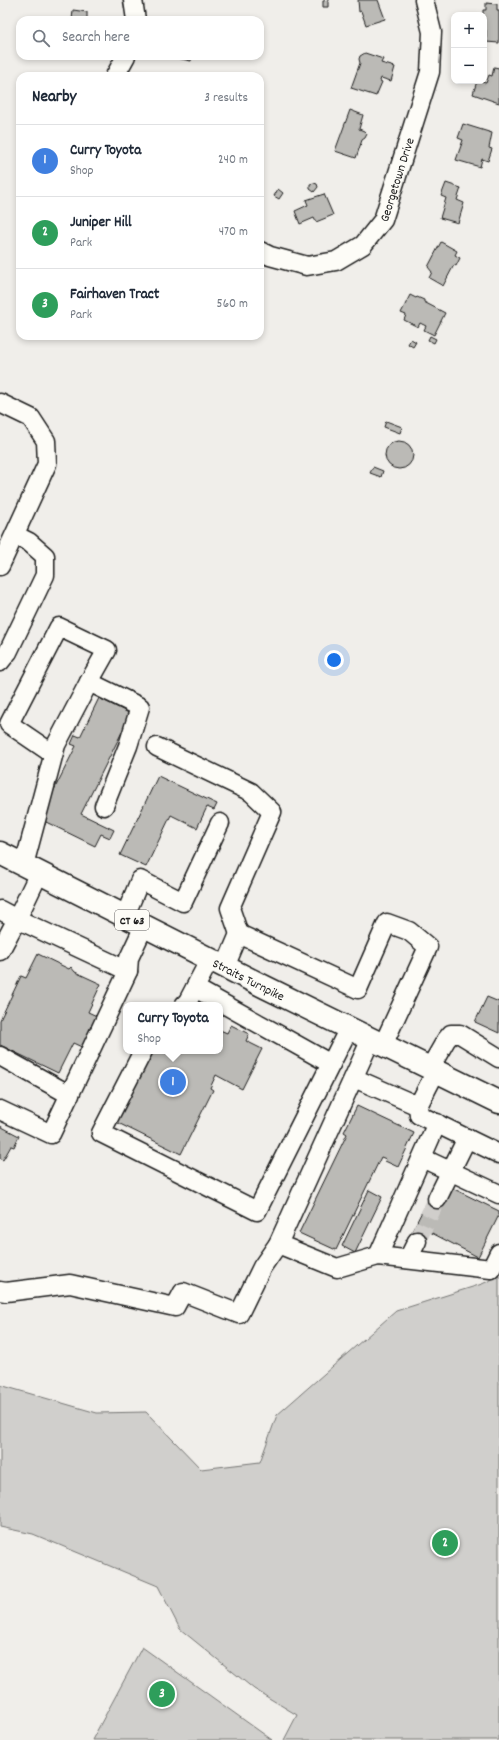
<!DOCTYPE html>
<html lang="en">
<head>
<meta charset="utf-8">
<style>
	:root { --surface:#fff; --page:#f2f2f3; --text:#1f2937; --muted:#747a83; --line:#e0e1e3; --accent:#1c1c1c }
	body { margin:0; font-family:Dekko,sans-serif; background:var(--page); color:var(--text) }
	.controls { position:absolute; right:12px; top:12px; display:grid; overflow:hidden; border-radius:8px; box-shadow:0 2px 6px #0003 }
	.controls button { width:36px; height:36px; display:grid; place-items:center; padding:0; border:0; border-bottom:1px solid var(--line); background:var(--surface); color:var(--text); font:20px sans-serif }
	.you { position:absolute; left:334px; top:660px; width:14px; height:14px; margin:-10px; border:3px solid #fff; border-radius:50%; background:#1a73e8; box-shadow:0 0 0 6px #1a73e833 }
	.badge { display:grid; place-items:center; width:26px; height:26px; border-radius:50%; background:var(--accent); color:#fff; font-size:13px; font-weight:700 }
	.pin { position:absolute; translate:-50% -50%; border:2px solid #fff; box-shadow:0 1px 4px #0006 }
	.popup { position:absolute; left:123px; top:1002px; width:100px; height:52px; box-sizing:border-box; display:grid; place-content:center; border-radius:8px; background:var(--surface); filter:drop-shadow(0 1px 3px #0005); font-size:13px; white-space:nowrap; color:var(--muted) }
	.popup b { font-size:15px; color:var(--text) }
	.popup::after { content:''; position:absolute; left:50%; top:100%; margin-left:-8px; border:8px solid transparent; border-top-color:var(--surface) }
	.list { margin:0; padding:0; list-style:none }
	h2 { display:flex; justify-content:space-between; align-items:center; height:52px; margin:0; padding:0 16px; font-size:17px }
	h2 small { font-size:13px; font-weight:400; color:var(--muted) }
	.list li { display:grid; grid-template-columns:26px 1fr auto; gap:12px; align-items:center; box-sizing:border-box; height:72px; padding:0 16px; border-top:1px solid var(--line) }
	.list b { display:block; font-size:15px; white-space:nowrap }
	.list p { margin:0; font-size:13px; white-space:nowrap; color:var(--muted) }
	.list em { font-size:13px; font-style:normal; color:var(--muted) }
	.icon { flex:none; width:22px; height:22px; fill:none; stroke:currentColor; stroke-width:2; stroke-linecap:round; stroke-linejoin:round }
	.map { position:relative; flex:none; width:499px; height:1740px; overflow:hidden }
	.search { position:absolute; background:var(--surface); box-shadow:0 2px 6px #0003; left:16px; top:16px; width:248px; height:44px; display:flex; align-items:center; gap:10px; box-sizing:border-box; padding:0 14px; border-radius:12px; color:var(--muted); font-size:15px }
	.panel { position:absolute; background:var(--surface); box-shadow:0 2px 6px #0003; left:16px; top:72px; width:248px; height:268px; border-radius:12px }
	.map>svg:first-child { display:block }
	.green { fill:#d0cfcc; stroke:#767674 }
	.building { fill:#bbbab6; stroke:#1c1c1c }
	.lines { fill:none; stroke-linecap:round; stroke-linejoin:round }
	.minor-tunnel { stroke:#d0cecb; stroke-width:18; stroke-dasharray:18 9; stroke-linecap:butt }
	.minor-casing { stroke:#1c1c1c; stroke-width:21 }
	.major-casing { stroke:#1c1c1c; stroke-width:25 }
	.minor { stroke:#fdfcf7; stroke-width:18 }
	.major { stroke:#fdfcf7; stroke-width:22 }
	.labels { text-anchor:middle; stroke-width:3.5; stroke-linejoin:round; paint-order:stroke }
	.shield { fill:#fdfcf7; stroke:#605f5e; stroke-width:1 }
	.shield-label { font-size:12px; font-weight:bold; fill:#1c1c1c }
	.street-label { font-size:13px; fill:#1c1c1c; stroke:#fdfcf7 }
</style>
</head>
<body>
<div class="map">
<svg width="499" height="1740" viewBox="0 0 499 1740">
	<rect width="100%" height="100%" fill="#f0eeea"/>
	<filter id="ink" filterUnits="userSpaceOnUse"><feTurbulence type="fractalNoise" baseFrequency=".025" numOctaves="2"/><feDisplacementMap in="SourceGraphic" scale="8" xChannelSelector="R" yChannelSelector="G"/><feConvolveMatrix kernelMatrix="1 2 1 2 8 2 1 2 1" color-interpolation-filters="sRGB"/></filter>
	<g filter="url(#ink)">
		<g class="green">
			<polygon points="499,1276 499,1740 284,1740 297,1715 254,1689 180,1629 158,1586 33,1534 0,1527 0,1385 97,1413 146,1412 201,1469 260,1462 277,1415 396,1311 482,1284"/>
			<polygon points="142,1647 272,1740 92,1740"/>
		</g>
		<g class="building">
			<polygon points="328,0 328,7 323,7 323,1"/>
			<polygon points="358,0 378,0 385,19 366,25 361,11 359,12"/>
			<polygon points="486,3 497,4 497,10 499,10 499,43 486,42 486,30 484,30 484,15 483,15 483,10 486,10"/>
			<polygon points="73,10 87,12 87,20 72,20"/>
			<polygon points="365,53 383,59 381,63 395,67 391,81 381,78 380,81 382,82 376,96 351,88 360,63 359,59 360,56"/>
			<polygon points="177,56 192,56 191,61 177,58"/>
			<polygon points="494,67 499,68 499,103 473,94 477,81 486,83 489,75 492,76"/>
			<polygon points="350,110 363,115 359,129 364,131 367,134 365,138 362,140 356,158 335,151"/>
			<polygon points="463,124 492,133 489,148 492,149 488,161 482,159 480,167 456,160 463,140 458,138"/>
			<polygon points="314,183 317,184 318,187 314,192 310,189 310,184"/>
			<polygon points="446,183 461,188 457,200 464,203 458,223 440,218 446,198 441,196"/>
			<polygon points="278,189 283,193 279,199 274,196"/>
			<polygon points="324,194 333,215 316,222 314,218 300,224 295,211 308,205 306,200"/>
			<polygon points="441,242 457,251 455,255 460,258 456,266 454,265 443,286 429,278 432,272 428,267"/>
			<polygon points="410,295 416,298 417,297 424,300 424,302 445,313 434,335 424,330 426,326 420,323 418,327 404,320 406,315 401,313"/>
			<polygon points="430,336 436,339 434,343 428,340"/>
			<polygon points="411,339 416,342 413,347 408,344"/>
			<polygon points="386,421 402,427 400,433 384,427"/>
			<circle cx="399" cy="455" r="14"/>
			<polygon points="373,467 383,471 381,477 370,473"/>
			<polygon points="99,698 131,714 81,814 114,830 110,838 101,834 95,846 46,822 45,825 38,822 76,746 71,744 75,735 80,737"/>
			<polygon points="158,776 217,804 214,810 207,807 197,828 171,815 146,867 120,855"/>
			<polygon points="38,954 69,969 71,967 75,972 101,984 88,1012 101,1018 86,1049 73,1043 58,1073 0,1045 0,1020 21,976 26,978"/>
			<polygon points="487,997 499,1002 499,1033 475,1022"/>
			<polygon points="231,1025 249,1034 246,1041 262,1049 242,1089 216,1075 210,1088 213,1090 181,1154 114,1121 149,1051 220,1051 220,1030 227,1033"/>
			<polygon points="357,1106 414,1133 398,1167 385,1161 386,1159 381,1157 336,1250 299,1233 347,1134 344,1132"/>
			<polygon points="0,1126 19,1136 14,1147 11,1146 3,1160 0,1158"/>
			<polygon points="452,1188 499,1211 499,1215 478,1257 428,1231 422,1243 409,1237 430,1196"/>
			<polygon points="369,1190 382,1197 355,1253 342,1246"/>
		</g>
		<g class="lines">
			<polyline class="minor-tunnel" points="417,1241 437,1199"/>
			<defs>
				<g id="minor">
					<polyline points="133,0 136,20"/>
					<polyline points="115,76 126,56"/>
					<path id="s1" d="M260,251L270,256L307,266L336,261L363,245L383,220L430,72L432,32L424,0"/>
					<polyline points="0,403 31,418 46,441 47,464 0,566"/>
					<polyline points="0,662 8,652 45,575 45,556 29,542 15,535"/>
					<polyline points="157,747 251,792 272,812 230,908 239,934"/>
					<polyline points="53,754 9,724 59,627 107,650 89,682"/>
					<polyline points="24,865 56,745 89,682 140,707 128,746 104,806"/>
					<polyline points="39,873 17,919 128,971"/>
					<polyline points="0,910 17,919 0,951"/>
					<polyline points="125,916 140,880 183,902 220,823"/>
					<polyline points="225,967 239,934 358,989 387,923 409,931 428,947 383,1045"/>
					<polyline points="195,988 331,1064"/>
					<polyline points="184,1005 188,1001 210,959"/>
					<polyline points="143,1051 101,1133 257,1211 349,1028"/>
					<polyline points="0,1056 70,1095"/>
					<polyline points="430,1068 446,1040 451,1034 460,1034 499,1058"/>
					<polyline points="436,1071 418,1106 419,1115 499,1154"/>
					<polyline points="354,1078 418,1106"/>
					<polyline points="0,1110 51,1134 128,971 129,958 144,926"/>
					<polyline points="422,1158 499,1194"/>
					<polyline points="437,1199 467,1138"/>
					<polyline points="278,1244 371,1039"/>
					<polyline points="378,1256 437,1123"/>
					<polyline points="408,1259 417,1241"/>
					<polyline points="0,1291 6,1292 70,1284 175,1307 183,1292 239,1314 262,1267 278,1244 337,1268 378,1256 491,1269 499,1253"/>
				</g>
				<g id="major">
					<path id="s2" d="M0,853L265,987L499,1102"/>
				</g>
			</defs>
			<use href="#minor" class="minor-casing"/>
			<use href="#major" class="major-casing"/>
			<use href="#minor" class="minor"/>
			<use href="#major" class="major"/>
		</g>
	</g>
	<g class="labels">
		<rect class="shield" x="115" y="910" width="34" height="20" rx="3"/>
		<g class="shield-label">
			<text x="132" y="924">CT 63</text>
		</g>
		<g class="street-label">
			<text dy="5" stroke="none"><textPath href="#s1" startOffset="185">Georgetown Drive</textPath></text>
			<text dy="5" stroke="none"><textPath href="#s2" startOffset="279">Straits Turnpike</textPath></text>
		</g>
	</g>
</svg>
<div class="controls">
<button>+</button>
<button>−</button>
</div>
<div class="you"></div>
<div class="pin badge" style="left:173px;top:1082px;background:#3f7fe0">1</div>
<div class="popup"><b>Curry Toyota</b>Shop</div>
<div class="pin badge" style="left:445px;top:1543px;background:#2e9e5b">2</div>
<div class="pin badge" style="left:162px;top:1694px;background:#2e9e5b">3</div>
<div class="search"><svg class="icon" aria-label="search" viewBox="0 0 24 24"><circle cx="10" cy="10" r="6"/><path d="M15 15l6 6"/></svg>Search here</div>
<section class="panel">
<h2>Nearby<small>3 results</small></h2>
<ul class="list">
<li><span class="badge" style="background:#3f7fe0">1</span><div><b>Curry Toyota</b><p>Shop</p></div><em>240 m</em></li>
<li><span class="badge" style="background:#2e9e5b">2</span><div><b>Juniper Hill</b><p>Park</p></div><em>470 m</em></li>
<li><span class="badge" style="background:#2e9e5b">3</span><div><b>Fairhaven Tract</b><p>Park</p></div><em>560 m</em></li>
</ul>
</section>
</div>
</body>
</html>
